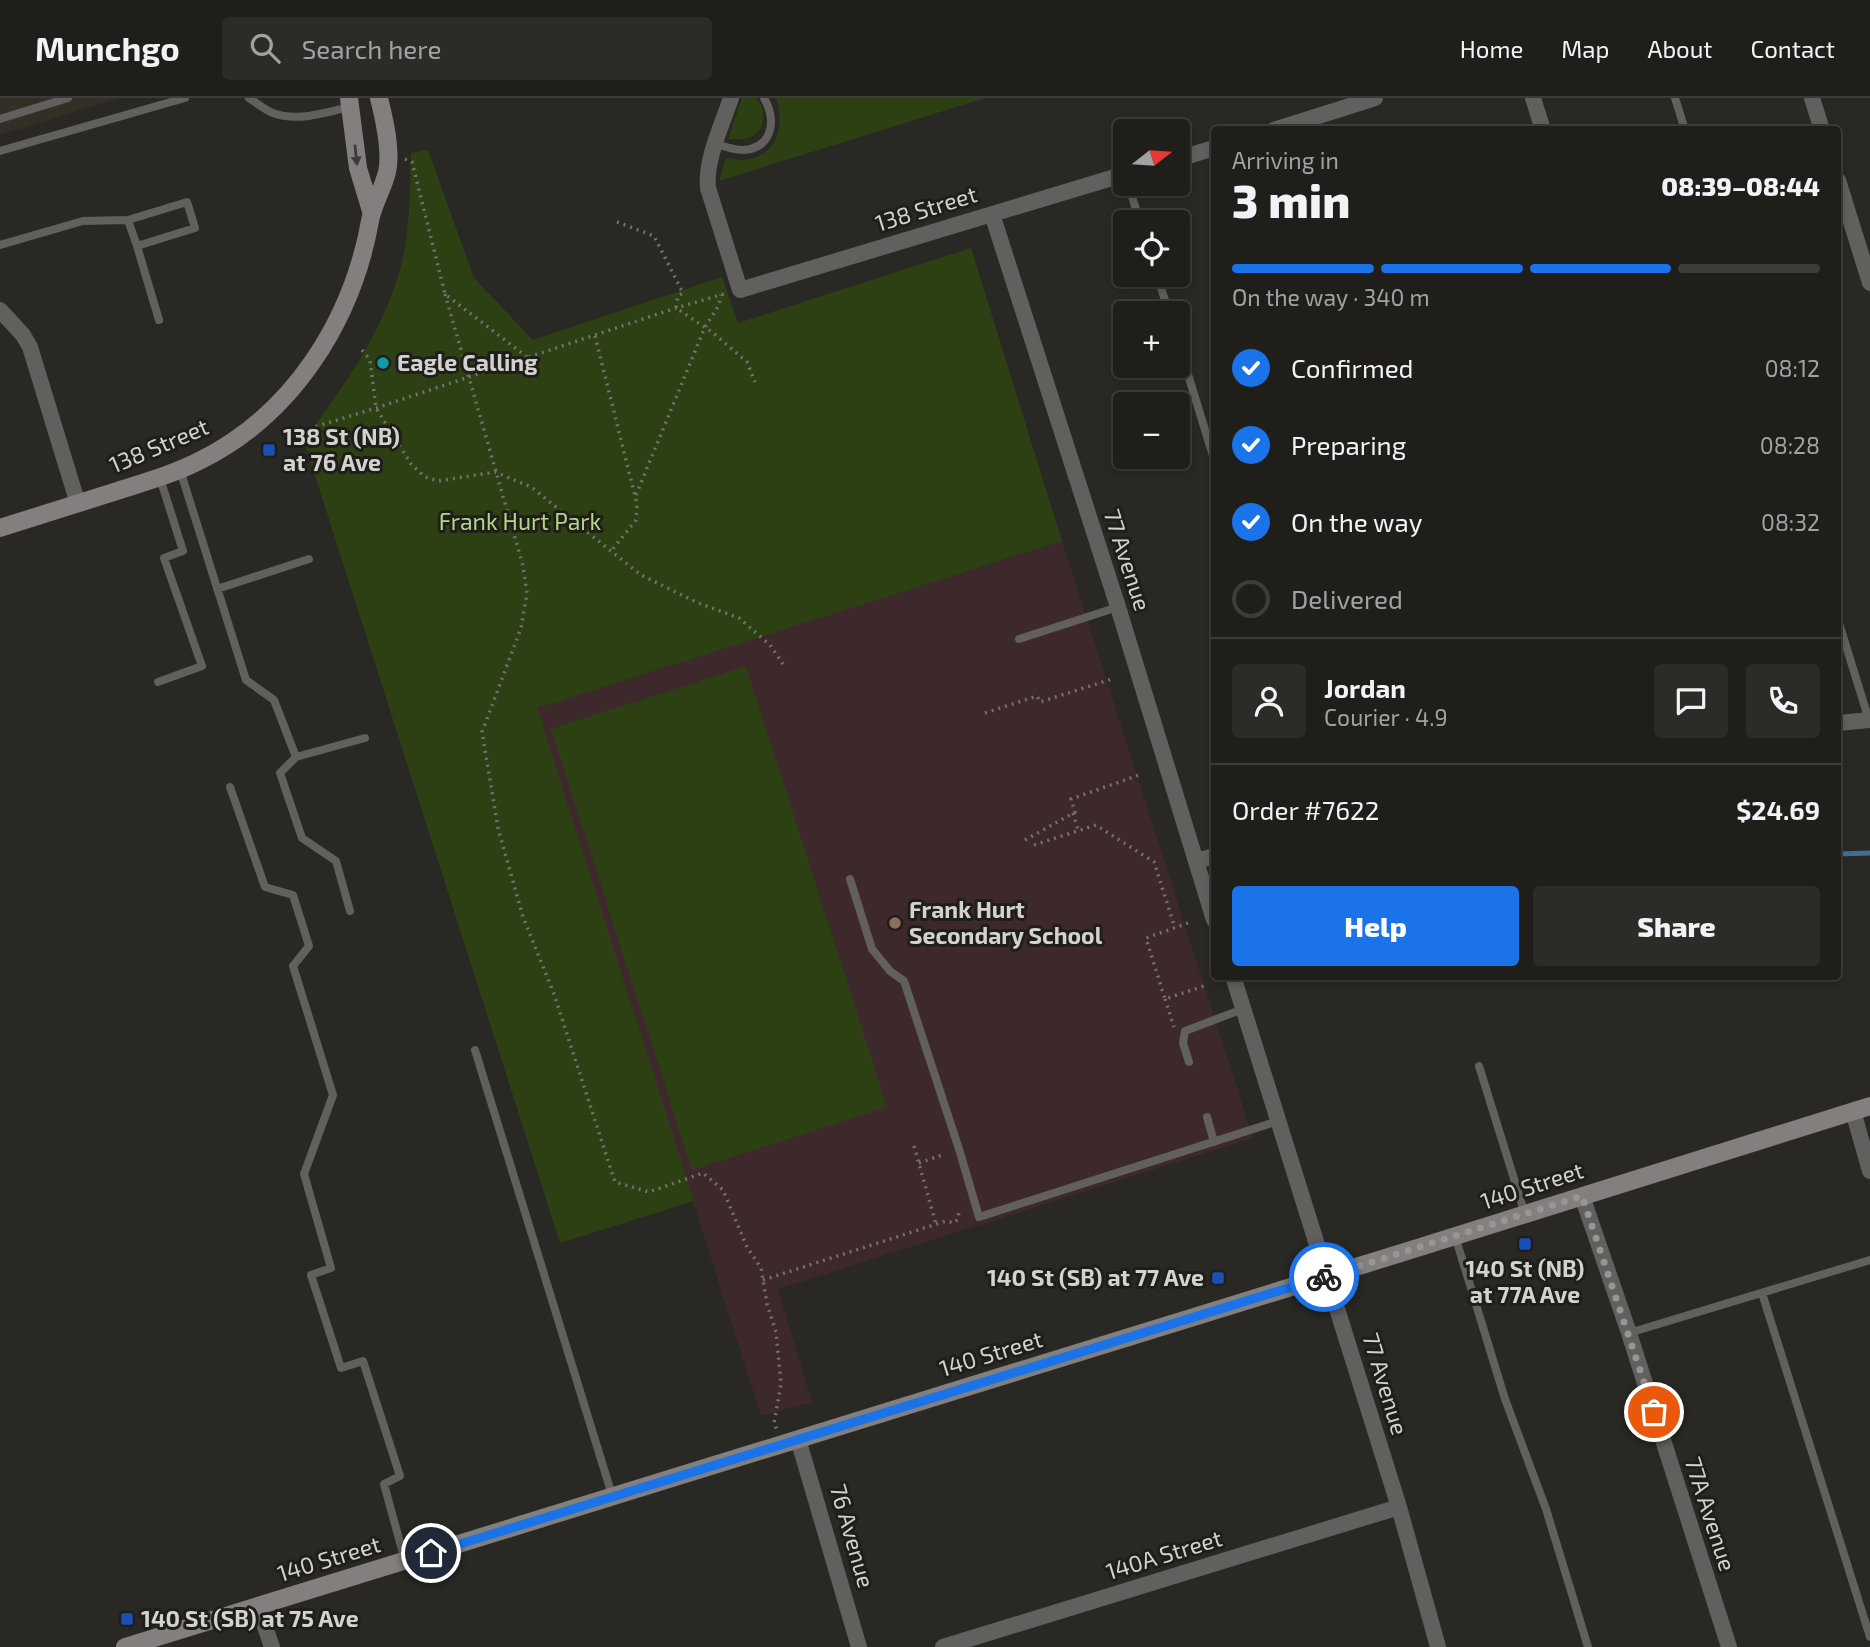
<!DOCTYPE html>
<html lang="en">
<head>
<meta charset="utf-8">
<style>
	body { margin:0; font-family:"Exo 2",sans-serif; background:#2c2b28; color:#f1f3f6; height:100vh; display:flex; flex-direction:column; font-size:26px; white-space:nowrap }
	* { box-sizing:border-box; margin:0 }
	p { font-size:23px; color:#a1a2a3 }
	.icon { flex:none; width:38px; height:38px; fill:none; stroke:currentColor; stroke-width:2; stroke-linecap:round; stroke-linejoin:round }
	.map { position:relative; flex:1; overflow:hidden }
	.panel { position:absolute; left:1211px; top:28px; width:630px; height:854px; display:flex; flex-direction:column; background:#1f1e1b; border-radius:7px; box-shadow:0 4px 10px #0003,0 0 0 2px #3c3c3a }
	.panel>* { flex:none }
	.needle { width:46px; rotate:73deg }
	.fabs { position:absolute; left:1113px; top:21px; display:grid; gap:14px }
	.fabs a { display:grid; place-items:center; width:77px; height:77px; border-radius:7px; background:#1f1e1b; box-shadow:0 4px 10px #0003,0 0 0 2px #3c3c3a; font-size:35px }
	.pin { position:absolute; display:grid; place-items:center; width:60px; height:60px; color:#fff; margin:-30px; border:4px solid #fff; border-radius:50%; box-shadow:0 2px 7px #0007 }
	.courier { position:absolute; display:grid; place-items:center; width:70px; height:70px; margin:-35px; border:5px solid #1a73e8; border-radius:50%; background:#fff; color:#222; box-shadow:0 2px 9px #0007 }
	.summary em { font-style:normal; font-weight:800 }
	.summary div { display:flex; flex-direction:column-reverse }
	.summary { display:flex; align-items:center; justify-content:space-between; height:119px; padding:0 21px }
	h1 { font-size:46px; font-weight:800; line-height:52px }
	.bar { display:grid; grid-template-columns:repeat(4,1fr); gap:10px 7px; align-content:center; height:84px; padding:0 21px }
	.bar i { height:9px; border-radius:5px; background:#3c3c3a }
	.bar .current { background:#1a73e8 }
	.bar p { grid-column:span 4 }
	.line { display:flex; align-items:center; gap:18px; padding:0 21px; border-top:2px solid #3c3c3a }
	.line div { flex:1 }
	.round { display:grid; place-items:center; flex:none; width:74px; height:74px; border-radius:7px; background:#2c2b28 }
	ol { padding:0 21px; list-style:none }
	li { display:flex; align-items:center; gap:21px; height:77px }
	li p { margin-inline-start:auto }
	li .icon { padding:7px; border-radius:50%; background:#1a73e8; color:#fff; stroke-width:4 }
	li:last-child { color:#a1a2a3 }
	li i { width:38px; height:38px; border:4px solid #3c3c3a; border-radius:50% }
	.button { display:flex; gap:14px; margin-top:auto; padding:14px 21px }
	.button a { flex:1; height:80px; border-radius:7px; background:#1a73e8; color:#fff; font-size:28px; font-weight:800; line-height:80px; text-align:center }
	.button a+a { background:#2c2b28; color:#f1f3f6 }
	header { display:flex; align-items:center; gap:42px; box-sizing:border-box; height:98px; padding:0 35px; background:#1f1e1b; border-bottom:2px solid #3c3c3a }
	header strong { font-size:33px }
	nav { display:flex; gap:38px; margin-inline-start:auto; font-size:24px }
	.search { width:490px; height:63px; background:#2c2b28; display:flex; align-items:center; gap:18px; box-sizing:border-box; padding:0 24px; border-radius:7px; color:#a1a2a3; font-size:26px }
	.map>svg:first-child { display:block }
	.built { fill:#332f26 }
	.education { fill:#3d292b }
	.green { fill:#2d4014 }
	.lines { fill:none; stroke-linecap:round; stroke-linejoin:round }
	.stream { stroke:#3d6f96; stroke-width:5 }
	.path { stroke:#72716e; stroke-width:3.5; stroke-dasharray:2 5; stroke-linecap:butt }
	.lane { stroke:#62605f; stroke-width:8 }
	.street { stroke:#62605f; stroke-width:16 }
	.secondary { stroke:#827f7e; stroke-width:18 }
	.oneway { fill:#3d3b39 }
	.done { stroke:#989694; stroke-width:7; stroke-dasharray:0 12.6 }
	.route { stroke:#1a73e8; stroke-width:9 }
	.culture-dot { fill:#0f9aa8; stroke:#201e1b; stroke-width:2.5 }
	.transit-dot { fill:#1a4fb4; stroke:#201e1b; stroke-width:2.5 }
	.education-dot { fill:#8d6e63; stroke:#201e1b; stroke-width:2.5 }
	.labels { text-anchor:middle; stroke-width:6; stroke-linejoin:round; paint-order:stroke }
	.street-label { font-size:23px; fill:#d3d2d0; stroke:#201e1b }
	.poi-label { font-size:23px; font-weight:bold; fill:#d3d2d0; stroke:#201e1b; text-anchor:start }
	.park-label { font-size:23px; fill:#b1d786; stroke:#201e1b }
</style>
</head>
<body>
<header>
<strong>Munchgo</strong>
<div class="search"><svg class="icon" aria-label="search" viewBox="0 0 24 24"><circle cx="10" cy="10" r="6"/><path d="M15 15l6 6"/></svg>Search here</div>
<nav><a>Home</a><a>Map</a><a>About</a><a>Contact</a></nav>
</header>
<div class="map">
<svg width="1870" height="1549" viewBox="0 0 1870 1549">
	<rect width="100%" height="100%" fill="#292824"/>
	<path class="built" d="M0 0H119L0 37Z"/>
	<path class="education" d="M1062 443 1253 1040 778 1191 812 1304 761 1318 536 609Z"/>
	<path class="green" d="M742 0H756C767 11 766 32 751 39 743 42 736 41 728 41Z
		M776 0H985L719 83 726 60C731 61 737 62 742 62 776 61 786 27 776 0Z
		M428 52 474 180 533 242 722 179 738 225 971 150 1062 443 537 610 694 1103 560 1145 304 343C343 288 381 238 400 172 410 134 410 94 411 55Z
		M746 568 887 1009 692 1072 551 631Z"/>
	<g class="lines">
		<path class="stream" d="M1838 756 1870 755"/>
		<path class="path" d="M405 61 412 64 445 196 527 259
			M617 124 654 138 683 195 678 198 676 210 712 234 747 264 755 284
			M445 196 523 468 527 495 521 530 482 634 498 730 523 819 554 896 615 1084 649 1094 703 1075 723 1092 747 1149 761 1170 767 1206 776 1234 781 1286 774 1325 777 1332
			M595 238 637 406 636 422 612 452
			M362 252 370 262 376 310 411 366 425 379 438 383 495 374 531 389 641 477 696 504 739 520 770 547 783 566
			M289 337 376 310 676 210 724 196
			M636 397 705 229 719 207 721 197
			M985 615 1037 598 1040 604 1112 581
			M1073 715 1078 732
			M1025 742 1075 714 1071 701 1142 676
			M1034 747 1096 727 1154 764 1175 830
			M1188 825 1146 840 1165 901 1207 887
			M1165 901 1174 929
			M914 1048 936 1126
			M919 1065 945 1056
			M763 1182 946 1123 954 1125 958 1121 959 1113"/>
		<path class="lane" d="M249 0C257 5 265 12 273 15 296 24 326 15 349 9
			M1675 0 1685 32
			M0 21 68 0
			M716 46C725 49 735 52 744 52 774 49 776 21 764 0
			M0 53 185 0
			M1128 86 1140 124
			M0 147 83 123 128 122 187 104 195 130 137 148 128 122
			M137 148 159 222
			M1157 177 1169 215
			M1178 244 1214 361
			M180 372 246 582 274 602 296 659 280 675 302 740 336 763 350 813
			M217 491 309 461
			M1838 522 1869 622
			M1019 541 1118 509
			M158 584 202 568 164 460 183 453 160 380
			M296 659 365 640
			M230 689 265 789 293 797 309 848 293 868 333 997 304 1076 331 1170 311 1177 341 1270 363 1263 400 1378 384 1386 405 1463
			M850 781 872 851 890 873 904 883 959 1051 979 1119 1278 1023
			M475 952 612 1397
			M1189 964 1183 945 1185 933 1243 911
			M1479 968 1525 1116
			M1207 1019 1214 1044
			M1455 1138 1505 1301 1546 1411 1588 1549
			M1762 1195 1870 1539
			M1629 1235 1870 1162"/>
		<path class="street" d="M731 0C722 27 705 62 708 90L740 192 1125 76
			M1533 0 1543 32
			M1812 0 1822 32
			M1274 32 1375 0
			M1178 61 1214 50
			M1838 82 1870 185
			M992 116 1118 509 1214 822
			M0 212 23 237 30 249 78 406
			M1838 625 1870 622
			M1197 763 1214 758
			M1233 878 1399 1409 1438 1549
			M1853 1013 1870 1073
			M1582 1098 1629 1235 1729 1549
			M798 1341 859 1549
			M258 1508 272 1549
			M943 1549 1399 1409"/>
		<path class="secondary" d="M349 0 358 70 371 113
			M0 430C39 418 78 405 117 393 145 384 174 376 201 362 293 316 352 223 370 123 373 106 383 91 387 74 392 53 384 20 379 0
			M125 1549 1414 1151 1870 1008"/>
	</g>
	<defs><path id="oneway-solid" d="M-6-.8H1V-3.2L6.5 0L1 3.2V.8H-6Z" transform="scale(1.75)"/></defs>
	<use class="oneway" href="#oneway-solid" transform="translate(356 57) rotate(84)"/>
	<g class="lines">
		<path class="done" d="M1324 1179 1582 1098 1654 1314"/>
		<path class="route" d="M431 1455 1324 1179"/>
	</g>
	<circle class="culture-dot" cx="383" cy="265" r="7"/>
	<g class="transit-dot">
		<rect x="262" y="345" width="14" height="14" rx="3.5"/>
		<rect x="1518" y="1139" width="14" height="14" rx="3.5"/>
		<rect x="1211" y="1173" width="14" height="14" rx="3.5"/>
		<rect x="120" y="1514" width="14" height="14" rx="3.5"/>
	</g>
	<circle class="education-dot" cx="895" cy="825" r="7"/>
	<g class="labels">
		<g class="street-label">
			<text transform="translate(926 111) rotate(-17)" y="8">138 Street</text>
			<text transform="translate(159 348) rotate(-23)" y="8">138 Street</text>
			<text transform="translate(1127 462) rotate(72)" y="8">77 Avenue</text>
			<text transform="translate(1532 1088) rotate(-18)" y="8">140 Street</text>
			<text transform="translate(991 1256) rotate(-17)" y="8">140 Street</text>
			<text transform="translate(1385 1286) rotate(73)" y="8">77 Avenue</text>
			<text transform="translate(1710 1416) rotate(72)" y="8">77A Avenue</text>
			<text transform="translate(852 1438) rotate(74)" y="8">76 Avenue</text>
			<text transform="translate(1164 1457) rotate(-17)" y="8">140A Street</text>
			<text transform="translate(329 1461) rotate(-17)" y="8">140 Street</text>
		</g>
		<g class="poi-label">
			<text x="397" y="273">Eagle Calling</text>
			<text x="283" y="347">138 St (NB)<tspan x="283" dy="26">at 76 Ave</tspan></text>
			<text x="909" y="820">Frank Hurt<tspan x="909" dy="26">Secondary School</tspan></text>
			<text x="1525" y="1179" text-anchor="middle">140 St (NB)<tspan x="1525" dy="26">at 77A Ave</tspan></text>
			<text x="1204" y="1188" text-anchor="end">140 St (SB) at 77 Ave</text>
			<text x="141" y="1529">140 St (SB) at 75 Ave</text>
		</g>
		<g class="park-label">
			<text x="520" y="432">Frank Hurt Park</text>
		</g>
	</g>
</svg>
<div class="fabs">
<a><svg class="needle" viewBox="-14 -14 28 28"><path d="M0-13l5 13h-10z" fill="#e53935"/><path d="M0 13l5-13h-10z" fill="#a1a2a3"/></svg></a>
<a><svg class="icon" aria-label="locate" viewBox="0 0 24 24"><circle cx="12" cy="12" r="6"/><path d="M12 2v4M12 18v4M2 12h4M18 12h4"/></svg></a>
<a>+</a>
<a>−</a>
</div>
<div class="pin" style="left:1654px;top:1314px;background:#ea580c"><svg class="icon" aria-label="bag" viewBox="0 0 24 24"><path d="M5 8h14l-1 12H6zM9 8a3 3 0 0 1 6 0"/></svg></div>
<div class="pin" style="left:431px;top:1455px;background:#1f2937"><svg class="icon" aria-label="home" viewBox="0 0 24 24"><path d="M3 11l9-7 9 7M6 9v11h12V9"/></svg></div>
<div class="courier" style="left:1324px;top:1179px"><svg class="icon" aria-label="bike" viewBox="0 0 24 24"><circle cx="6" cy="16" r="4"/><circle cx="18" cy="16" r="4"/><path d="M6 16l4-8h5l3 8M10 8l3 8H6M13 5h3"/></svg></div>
<section class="panel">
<div class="summary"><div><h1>3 min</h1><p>Arriving in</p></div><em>08:39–08:44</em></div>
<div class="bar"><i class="current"></i><i class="current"></i><i class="current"></i><i></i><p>On the way · 340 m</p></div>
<ol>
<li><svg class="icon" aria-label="check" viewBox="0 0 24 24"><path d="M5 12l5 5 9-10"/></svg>Confirmed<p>08:12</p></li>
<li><svg class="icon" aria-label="check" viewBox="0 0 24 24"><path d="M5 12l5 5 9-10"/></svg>Preparing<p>08:28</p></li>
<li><svg class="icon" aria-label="check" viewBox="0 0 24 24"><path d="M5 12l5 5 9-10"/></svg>On the way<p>08:32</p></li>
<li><i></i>Delivered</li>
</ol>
<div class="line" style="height:126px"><a class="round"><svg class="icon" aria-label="person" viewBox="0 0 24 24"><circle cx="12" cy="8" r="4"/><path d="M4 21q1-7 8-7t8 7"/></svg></a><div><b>Jordan</b><p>Courier · 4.9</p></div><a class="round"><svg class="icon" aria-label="chat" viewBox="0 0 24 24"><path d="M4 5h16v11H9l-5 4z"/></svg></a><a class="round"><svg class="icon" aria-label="phone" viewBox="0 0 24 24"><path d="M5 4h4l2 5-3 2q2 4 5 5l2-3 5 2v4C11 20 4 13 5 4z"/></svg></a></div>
<div class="line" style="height:91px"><div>Order #7622</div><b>$24.69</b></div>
<div class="button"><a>Help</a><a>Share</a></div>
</section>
</div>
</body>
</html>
